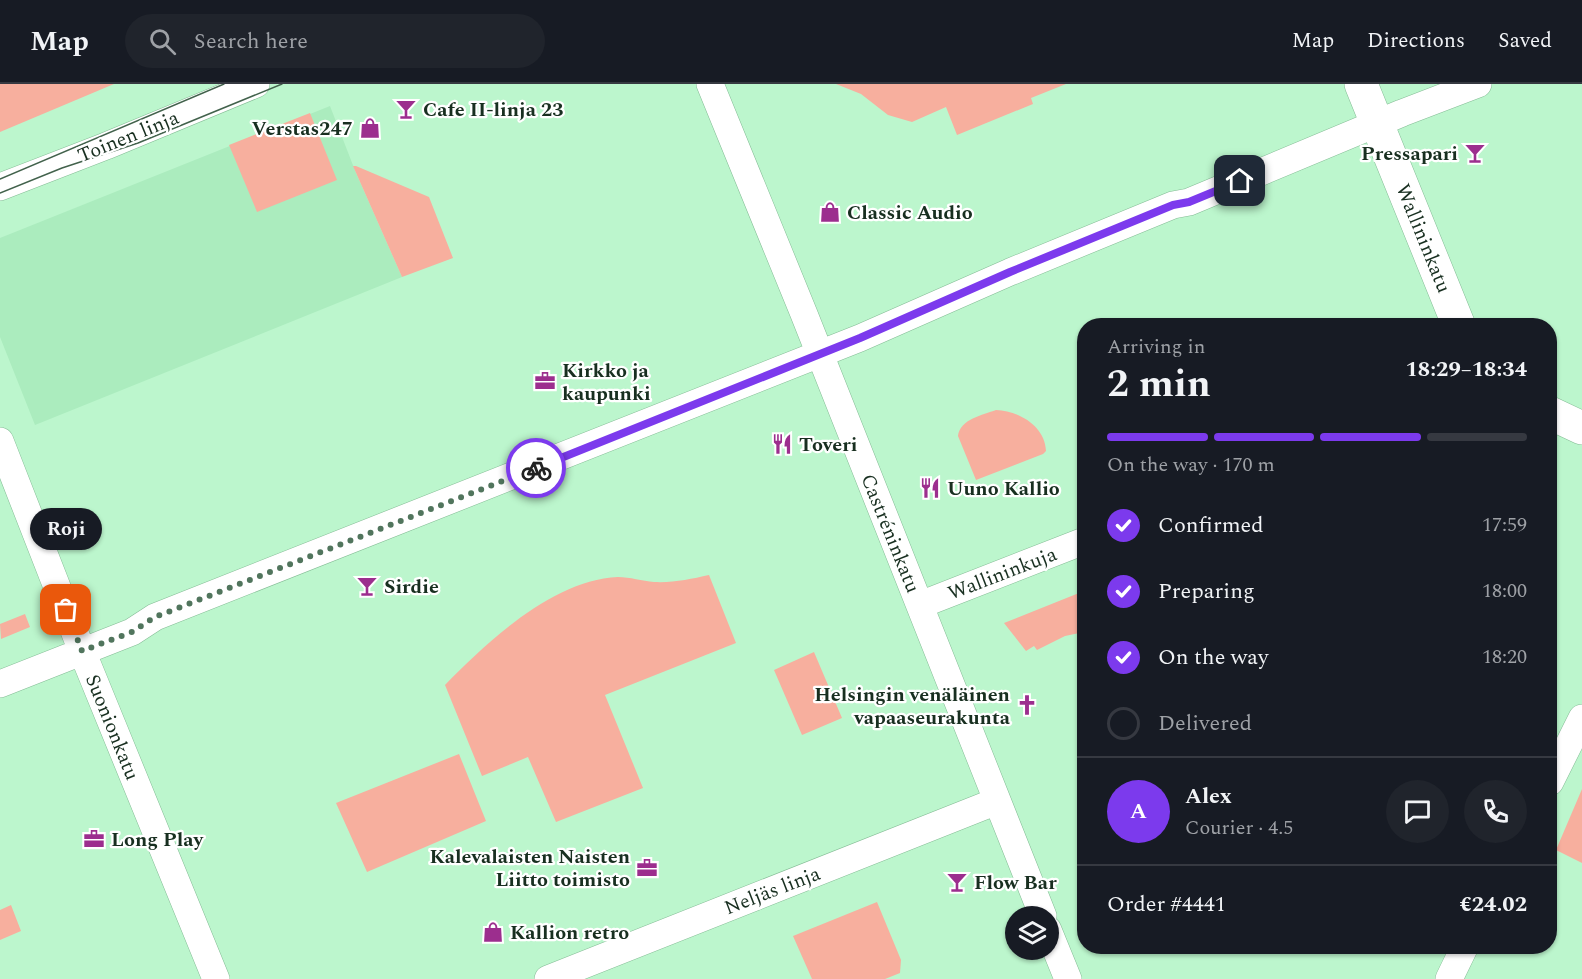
<!DOCTYPE html>
<html lang="en">
<head>
<meta charset="utf-8">
<style>
	body { margin:0; font-family:Spectral,serif; background:#20242c; color:#f1f3f6; height:100vh; display:flex; flex-direction:column; font-size:22px; white-space:nowrap }
	* { box-sizing:border-box; margin:0 }
	p { font-size:20px; color:#9ea1a6 }
	.icon { flex:none; width:33px; height:33px; fill:none; stroke:currentColor; stroke-width:2; stroke-linecap:round; stroke-linejoin:round }
	.map { position:relative; flex:1; overflow:hidden }
	.drawer { position:absolute; left:1077px; top:234px; width:480px; height:636px; display:flex; flex-direction:column; background:#171b24; border-radius:24px; box-shadow:0 2px 4px #0004 }
	.drawer>* { flex:none }
	.buttons { position:absolute; left:1005px; top:822px; display:grid; gap:12px }
	.buttons a { display:grid; place-items:center; width:54px; height:54px; border-radius:50%; background:#171b24; box-shadow:0 2px 4px #0004; font-size:30px }
	.pin { position:absolute; display:grid; place-items:center; width:51px; height:51px; color:#fff; margin:-26px; border-radius:12px; box-shadow:0 3px 9px #0006 }
	.courier { position:absolute; display:grid; place-items:center; width:60px; height:60px; margin:-30px; border:4px solid #7c3aed; border-radius:50%; background:#fff; color:#222; box-shadow:0 2px 8px #0007 }
	.bubble { position:absolute; height:42px; border-radius:21px; background:#171b24; box-shadow:0 2px 4px #0004; font-size:20px; font-weight:700; line-height:42px; text-align:center }
	.headline em { font-style:normal; font-weight:700 }
	.headline div { display:flex; flex-direction:column-reverse }
	.headline { display:flex; align-items:center; justify-content:space-between; height:102px; padding:0 30px }
	h1 { font-size:39px; font-weight:700; line-height:45px }
	.bar { display:grid; grid-template-columns:repeat(4,1fr); gap:9px 6px; align-content:center; height:72px; padding:0 30px }
	.bar i { height:8px; border-radius:4px; background:#363941 }
	.bar .selected { background:#7c3aed }
	.bar p { grid-column:span 4 }
	.line { display:flex; align-items:center; gap:15px; padding:0 30px; border-top:2px solid #363941 }
	.line div { flex:1 }
	.round { display:grid; place-items:center; flex:none; width:63px; height:63px; border-radius:32px; background:#20242c }
	ol { padding:0 30px; list-style:none }
	li { display:flex; align-items:center; gap:18px; height:66px }
	li p { margin-inline-start:auto }
	li .icon { padding:6px; border-radius:50%; background:#7c3aed; color:#fff; stroke-width:4 }
	li:last-child { color:#9ea1a6 }
	li i { width:33px; height:33px; border:3px solid #363941; border-radius:50% }
	header { display:flex; align-items:center; gap:36px; box-sizing:border-box; height:84px; padding:0 30px; background:#171b24; border-bottom:2px solid #363941 }
	header strong { font-size:28px }
	nav { display:flex; gap:33px; margin-inline-start:auto; font-size:21px }
	.search { width:420px; height:54px; background:#20242c; display:flex; align-items:center; gap:15px; box-sizing:border-box; padding:0 21px; border-radius:33px; color:#9ea1a6; font-size:22px }
	.map>svg:first-child { display:block }
	.built { fill:#abecbe }
	.green { fill:#f7af9e }
	.lines { fill:none; stroke-linecap:round; stroke-linejoin:round }
	.minor-casing { stroke:#84bc95; stroke-width:28 }
	.secondary-casing { stroke:#84bc95; stroke-width:34 }
	.minor { stroke:#fff; stroke-width:27 }
	.secondary { stroke:#fff; stroke-width:33 }
	.tram { stroke:#42624c; stroke-width:1.5 }
	.done { stroke:#51755d; stroke-width:6; stroke-dasharray:0 10.8 }
	.route { stroke:#7c3aed; stroke-width:8 }
	.labels { text-anchor:middle; stroke-width:4.5; stroke-linejoin:round; paint-order:stroke }
	.poi-label { font-size:20px; font-weight:bold; fill:#182f20; stroke:#fff; text-anchor:start }
	.street-label { font-size:20px; fill:#182f20; stroke:#fff }
</style>
</head>
<body>
<header>
<strong>Map</strong>
<div class="search"><svg class="icon" aria-label="search" viewBox="0 0 24 24"><circle cx="10" cy="10" r="6"/><path d="M15 15l6 6"/></svg>Search here</div>
<nav><a>Map</a><a>Directions</a><a>Saved</a></nav>
</header>
<div class="map">
<svg width="1582" height="895" viewBox="0 0 1582 895">
	<rect width="100%" height="100%" fill="#bcf6cd"/>
	<path class="built" d="M330 22 356 89 402 193 35 341 0 253V154Z"/>
	<path class="green" d="M0 0H114L0 48Z
		M836 0H1066L1031 14 1033 20 957 51 946 23 912 38 888 31 861 10Z
		M310 29 337 96 257 128 229 61Z
		M353 82H356L429 113 453 174 402 193Z
		M996 326C1019 327 1045 342 1046 367L1043 370 976 396 958 352C960 335 983 331 996 326Z
		M709 491 736 559 605 611 643 704 556 738 528 673 482 692 445 601C488 557 553 496 618 493 630 493 642 497 654 498 673 499 691 495 709 491Z
		M1084 507V548L1065 552 1037 566 1034 562 1026 567 1004 539Z
		M25 530 30 543 1 555 0 540Z
		M814 568 842 634 802 651 774 586Z
		M459 670 486 737 367 788 336 719Z
		M1582 705V779L1556 766Z
		M877 818 901 876 900 889 885 895H812L793 852Z
		M11 821 21 847 0 856V826Z"/>
	<g class="lines">
		<g class="minor-casing">
			<path id="minor" d="M710 0 804 230 1043 832
				M0 103 106 62 256 0
				M0 357 82 567 216 895
				M920 521 1084 457
				M0 600 132 548 155 533 860 254 1010 188 1173 121 1189 118 1402 29 1478 0
				M1550 698 1582 634
				M1048 846 1068 895
				M548 895 997 717
				M1449 895 1465 862"/>
		</g>
		<g class="secondary-casing">
			<path id="secondary" d="M1361 0 1459 242
				M1550 329 1582 344"/>
		</g>
		<use href="#minor" class="minor"/>
		<use href="#secondary" class="secondary"/>
		<path class="tram" d="M0 95 224 0
			M0 109 62 84 138 59 282 0"/>
	</g>
	<g class="lines">
		<path class="done" d="M66 526 82 567 132 548 155 533 536 384"/>
		<path class="route" d="M536 384 860 254 1010 188 1173 121 1189 118 1240 97"/>
	</g>
	<defs>
		<g id="bar-bare" transform="scale(1.62)"><path d="M-6-5H6L.8 .8V4.5H3.5V6h-7V4.5H-.8V.8Z" fill="#9c2e8e" stroke="#fff" stroke-width="2.5" paint-order="stroke"/></g>
		<g id="shop-bare" transform="scale(1.62)"><path d="M-5-2.5h2.3a2.7 3.5 0 0 1 5.4 0H5L5.5 6h-11ZM-1.5-2.5h3a1.5 2.3 0 0 0-3 0Z" fill="#9c2e8e" stroke="#fff" stroke-width="2.5" paint-order="stroke"/></g>
		<g id="office-bare" transform="scale(1.62)"><path d="M-6-3h4V-5.5h4V-3h4V5H-6ZM-1-4.5V-3h2v-1.5ZM-6 0V1H6V0Z" fill="#9c2e8e" stroke="#fff" stroke-width="2.5" paint-order="stroke"/></g>
		<g id="restaurant-bare" transform="scale(1.62)"><path d="M-5-6h1v4h1v-4h1v4h1v-4h1v5L-1.5 .5V6h-2V.5L-5-1ZM5-6V6H3V1.5H1.5Q1.5-4 5-6Z" fill="#9c2e8e" stroke="#fff" stroke-width="2.5" paint-order="stroke"/></g>
		<g id="church-bare" transform="scale(1.62)"><path d="M-1.2-6h2.4v3.5h3.3v2.4h-3.3V6h-2.4V-.1h-3.3v-2.4h3.3Z" fill="#9c2e8e" stroke="#fff" stroke-width="2.5" paint-order="stroke"/></g>
	</defs>
	<g fill-rule="evenodd">
		<use href="#bar-bare" x="406" y="25"/>
		<use href="#shop-bare" x="370" y="44"/>
		<use href="#bar-bare" x="1475" y="69"/>
		<use href="#shop-bare" x="830" y="128"/>
		<use href="#office-bare" x="545" y="297"/>
		<use href="#restaurant-bare" x="782" y="360"/>
		<use href="#restaurant-bare" x="930" y="404"/>
		<use href="#bar-bare" x="367" y="502"/>
		<use href="#church-bare" x="1027" y="621"/>
		<use href="#office-bare" x="94" y="755"/>
		<use href="#office-bare" x="647" y="784"/>
		<use href="#bar-bare" x="957" y="798"/>
		<use href="#shop-bare" x="493" y="848"/>
	</g>
	<g class="labels">
		<g class="poi-label">
			<text x="423" y="32">Cafe II-linja 23</text>
			<text x="353" y="51" text-anchor="end">Verstas247</text>
			<text x="1458" y="76" text-anchor="end">Pressapari</text>
			<text x="847" y="135">Classic Audio</text>
			<text x="562" y="293">Kirkko ja<tspan x="562" dy="23">kaupunki</tspan></text>
			<text x="799" y="367">Toveri</text>
			<text x="947" y="411">Uuno Kallio</text>
			<text x="384" y="509">Sirdie</text>
			<text x="1010" y="617" text-anchor="end">Helsingin venäläinen<tspan x="1010" dy="23">vapaaseurakunta</tspan></text>
			<text x="111" y="762">Long Play</text>
			<text x="630" y="779" text-anchor="end">Kalevalaisten Naisten<tspan x="630" dy="23">Liitto toimisto</tspan></text>
			<text x="974" y="805">Flow Bar</text>
			<text x="510" y="855">Kallion retro</text>
		</g>
		<g class="street-label">
			<text transform="translate(128 52) rotate(-22)" y="7">Toinen linja</text>
			<text transform="translate(1424 154) rotate(68)" y="7">Wallininkatu</text>
			<text transform="translate(891 449) rotate(68)" y="7">Castréninkatu</text>
			<text transform="translate(1002 489) rotate(-21)" y="7">Wallininkuja</text>
			<text transform="translate(113 643) rotate(68)" y="7">Suonionkatu</text>
			<text transform="translate(772 806) rotate(-21)" y="7">Neljäs linja</text>
		</g>
	</g>
</svg>
<div class="buttons">
<a><svg class="icon" aria-label="layers" viewBox="0 0 24 24"><path d="M12 4l9 5-9 5-9-5zM3 14l9 5 9-5"/></svg></a>
</div>
<div class="pin" style="left:66px;top:526px;background:#ea580c"><svg class="icon" aria-label="bag" viewBox="0 0 24 24"><path d="M5 8h14l-1 12H6zM9 8a3 3 0 0 1 6 0"/></svg></div>
<div class="pin" style="left:1240px;top:97px;background:#1f2937"><svg class="icon" aria-label="home" viewBox="0 0 24 24"><path d="M3 11l9-7 9 7M6 9v11h12V9"/></svg></div>
<div class="courier" style="left:536px;top:384px"><svg class="icon" aria-label="bike" viewBox="0 0 24 24"><circle cx="6" cy="16" r="4"/><circle cx="18" cy="16" r="4"/><path d="M6 16l4-8h5l3 8M10 8l3 8H6M13 5h3"/></svg></div>
<div class="bubble" style="left:30px;top:424px;width:72px">Roji</div>
<section class="drawer">
<div class="headline"><div><h1>2 min</h1><p>Arriving in</p></div><em>18:29–18:34</em></div>
<div class="bar"><i class="selected"></i><i class="selected"></i><i class="selected"></i><i></i><p>On the way · 170 m</p></div>
<ol>
<li><svg class="icon" aria-label="check" viewBox="0 0 24 24"><path d="M5 12l5 5 9-10"/></svg>Confirmed<p>17:59</p></li>
<li><svg class="icon" aria-label="check" viewBox="0 0 24 24"><path d="M5 12l5 5 9-10"/></svg>Preparing<p>18:00</p></li>
<li><svg class="icon" aria-label="check" viewBox="0 0 24 24"><path d="M5 12l5 5 9-10"/></svg>On the way<p>18:20</p></li>
<li><i></i>Delivered</li>
</ol>
<div class="line" style="height:108px"><b class="round" style="background:#7c3aed;color:#fff">A</b><div><b>Alex</b><p>Courier · 4.5</p></div><a class="round"><svg class="icon" aria-label="chat" viewBox="0 0 24 24"><path d="M4 5h16v11H9l-5 4z"/></svg></a><a class="round"><svg class="icon" aria-label="phone" viewBox="0 0 24 24"><path d="M5 4h4l2 5-3 2q2 4 5 5l2-3 5 2v4C11 20 4 13 5 4z"/></svg></a></div>
<div class="line" style="height:78px"><div>Order #4441</div><b>€24.02</b></div>
</section>
</div>
</body>
</html>
